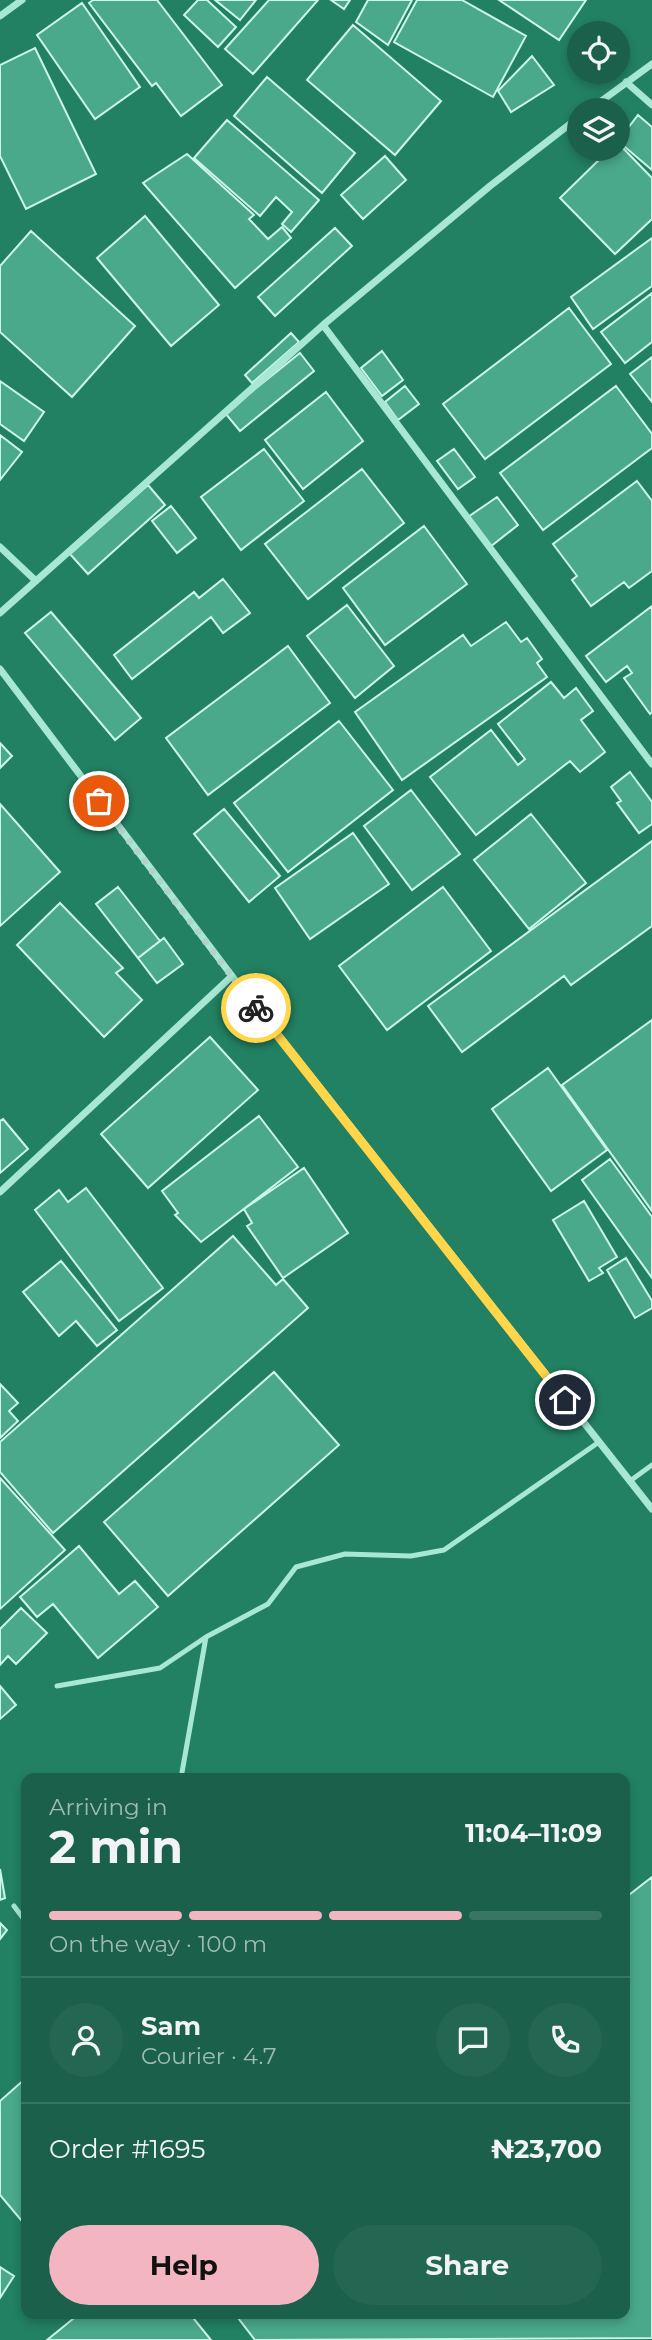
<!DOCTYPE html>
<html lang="en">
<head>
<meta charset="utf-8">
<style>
	body { margin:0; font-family:Montserrat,sans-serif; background:#236651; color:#f1f3f6; height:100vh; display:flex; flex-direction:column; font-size:26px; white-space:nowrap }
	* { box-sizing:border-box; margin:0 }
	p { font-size:23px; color:#9fbbb5 }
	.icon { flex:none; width:38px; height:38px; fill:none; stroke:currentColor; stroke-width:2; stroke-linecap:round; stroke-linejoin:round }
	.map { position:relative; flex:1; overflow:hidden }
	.sheet { position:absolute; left:21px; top:1773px; width:609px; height:546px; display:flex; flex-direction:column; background:#1a604a; border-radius:14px; box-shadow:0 4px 10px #0003 }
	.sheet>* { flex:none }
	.buttons { position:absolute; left:567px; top:21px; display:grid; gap:14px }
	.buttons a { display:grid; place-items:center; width:63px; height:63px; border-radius:50%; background:#1a604a; box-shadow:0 4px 10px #0003; font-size:35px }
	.pin { position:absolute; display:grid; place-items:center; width:60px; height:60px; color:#fff; margin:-30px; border:4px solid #fff; border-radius:50%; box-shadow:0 2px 7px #0007 }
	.courier { position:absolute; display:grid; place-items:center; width:70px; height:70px; margin:-35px; border:5px solid #ffd54a; border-radius:50%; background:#fff; color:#222; box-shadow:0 2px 9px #0007 }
	.headline em { font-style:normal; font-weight:700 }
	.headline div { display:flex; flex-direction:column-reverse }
	.headline { display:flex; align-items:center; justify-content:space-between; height:119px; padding:0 28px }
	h1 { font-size:46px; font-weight:700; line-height:52px }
	.bar { display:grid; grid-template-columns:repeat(4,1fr); gap:10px 7px; align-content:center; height:84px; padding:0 28px }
	.bar i { height:9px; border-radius:5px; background:#387562 }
	.bar .active { background:#f2b5c1 }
	.bar p { grid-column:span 4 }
	.line { display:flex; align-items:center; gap:18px; padding:0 28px; border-top:2px solid #387562 }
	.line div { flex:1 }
	.round { display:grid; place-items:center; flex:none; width:74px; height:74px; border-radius:37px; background:#236651 }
	.primary-button { display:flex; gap:14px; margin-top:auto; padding:14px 28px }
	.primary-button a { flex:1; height:80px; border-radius:42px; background:#f2b5c1; color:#111; font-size:28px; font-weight:700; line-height:80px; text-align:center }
	.primary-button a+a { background:#236651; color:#f1f3f6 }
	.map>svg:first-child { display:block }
	.building { fill:#4aa98b; stroke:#cbf6e8; stroke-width:2 }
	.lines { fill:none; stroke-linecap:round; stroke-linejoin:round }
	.service { stroke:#a7e7d3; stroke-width:5 }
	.minor { stroke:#a7e7d3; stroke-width:7 }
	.done { stroke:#b2d3c8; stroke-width:7; stroke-dasharray:0 12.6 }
	.route { stroke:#ffd54a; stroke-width:9 }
</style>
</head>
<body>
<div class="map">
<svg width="652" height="2340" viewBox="0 0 652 2340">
	<rect width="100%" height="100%" fill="#228063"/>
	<path class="building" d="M93 0H157L222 85 181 116 156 83 152 86 89 3Z
		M198 0H207L236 27 218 47 184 15Z
		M215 0H256L240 20Z
		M269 0H318L253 74 225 49Z
		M331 0H350L344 9Z
		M368 0H412L388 45 356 22Z
		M417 0H462L526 36 493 97 394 42Z
		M499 0H586L559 40Z
		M82 3 140 87 95 119 37 35Z
		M353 25 441 101 395 155 307 80Z
		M35 48 96 174 26 209 0 156V65Z
		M532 56 554 85 511 112 498 91Z
		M267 77 355 153 322 193 234 116Z
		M638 115 652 127V170L618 141Z
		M227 120 319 200 291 232 282 224 292 212 276 197 260 216 194 158Z
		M618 143 652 178V219L615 254 560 198 610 149H618Z
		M187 154 254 215 249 219 268 239 282 227 291 238 235 288 143 183Z
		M385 156 406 180 363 219 341 195Z
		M145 216 219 305 171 346 97 258Z
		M335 228 352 246 275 316 258 297Z
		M31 231 135 326 72 397 0 332V266Z
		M652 238V286L593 329 571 297Z
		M652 293V342L625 363 601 332Z
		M569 308 611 364 485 459 443 404Z
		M291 333 299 342 252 383 245 375Z
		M382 351 403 380 382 396 361 368Z
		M300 353 314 371 240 431 225 413Z
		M652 357V402L630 374Z
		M0 381 44 412 24 441 0 424Z
		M405 386 419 404 398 420 385 402Z
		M616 386 652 434V448L543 530 500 473Z
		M326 392 363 441 303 489 265 440Z
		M0 435 22 452 0 480Z
		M264 449 304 501 241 550 201 497Z
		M454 449 475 477 458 489 437 461Z
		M362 469 404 523 308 599 265 544Z
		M637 481 652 501V571L629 588 624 582 591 606 572 580 577 576 553 544Z
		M148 485 165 505 88 574 70 554Z
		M497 497 518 525 490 547 468 517Z
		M171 506 196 538 177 553 152 521Z
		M424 526 467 584 385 645 343 588Z
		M223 579 250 613 223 633 211 617 132 679 114 655 194 592 199 598Z
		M347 605 394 666 355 698 307 636Z
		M652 606V712L650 714 624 678 632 673 627 666 606 682 586 656Z
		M51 612 141 718 115 740 25 633Z
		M506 622 521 642 527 638 542 659 537 663 547 677 402 780 355 712 463 635 471 646Z
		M288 646 330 703 208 795 166 738Z
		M551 682 564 698 576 688 593 711 581 720 605 752 580 772 570 761 476 835 430 777 491 730 518 765 525 759 498 724Z
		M339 721 393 790 288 872 234 803Z
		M0 743 12 756 0 768Z
		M630 772 652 802V824L639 833 617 803 621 801 611 787Z
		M411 790 460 854 412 890 364 826Z
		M0 804 60 872 0 926Z
		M224 809 280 876 249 902 194 834Z
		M531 814 586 883 529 929 474 860Z
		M353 833 389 884 310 939 275 888Z
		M652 841V926L571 985 564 976 462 1052 428 1006Z
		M118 887 160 941 138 958 96 904Z
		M443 887 491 951 387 1030 339 966Z
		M60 903 123 968 116 973 142 1000 104 1037 17 945Z
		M164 938 183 964 157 983 138 958Z
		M652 1020V1211L562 1085Z
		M210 1037 258 1090 148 1188 101 1134Z
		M548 1068 607 1150 551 1191 492 1109Z
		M259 1116 298 1167 201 1242 175 1215 178 1213 162 1191Z
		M3 1119 28 1149 0 1173V1121Z
		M610 1159 652 1217V1278L582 1180Z
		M304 1168 348 1233 283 1278 247 1226 252 1223 244 1209Z
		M86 1188 163 1288 119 1321 35 1210 59 1190 68 1202Z
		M584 1201 617 1257 599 1268 603 1273 589 1281 553 1220Z
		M233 1236 276 1285 283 1279 308 1308 53 1533 0 1472V1442Z
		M626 1258 652 1301V1308L635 1318 607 1270Z
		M61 1261 117 1330 97 1346 76 1321 59 1336 23 1292Z
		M274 1372 339 1445 168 1596 104 1522Z
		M0 1384 18 1403 9 1411 18 1421 0 1438Z
		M0 1478 65 1550 0 1609Z
		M79 1546 119 1594 135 1581 158 1607 98 1658 53 1604 37 1617 20 1597Z
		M21 1608 47 1633 16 1664 8 1656 0 1665V1629Z
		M0 1686 16 1705 0 1719Z
		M0 1869 5 1898 0 1900Z
		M652 1877V2338L255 2340 235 2314H625V1898Z
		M0 1923 7 1930 0 1939Z
		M26 2078V2226L0 2195V2101Z
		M0 2267 14 2276 0 2298Z
		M79 2314H190L211 2340H47Z"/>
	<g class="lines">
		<path class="service" d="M630 1481 652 1465
			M57 1686 160 1668 206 1637 268 1604 296 1567 345 1554 411 1556 444 1550 599 1442
			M181 1778 206 1637
			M14 1906 26 1922"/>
		<path class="minor" d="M0 16 22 0
			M626 82 652 105
			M589 110 652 64
			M323 325 652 764
			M0 547 36 581
			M0 613 323 325 490 186 579 117
			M0 669 232 976 652 1509
			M0 1192 232 976"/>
	</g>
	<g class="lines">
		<path class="done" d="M99 801 256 1008"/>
		<path class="route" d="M256 1008 565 1400"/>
	</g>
</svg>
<div class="buttons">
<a><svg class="icon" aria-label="locate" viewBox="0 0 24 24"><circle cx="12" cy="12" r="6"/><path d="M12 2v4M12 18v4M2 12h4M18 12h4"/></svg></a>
<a><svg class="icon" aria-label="layers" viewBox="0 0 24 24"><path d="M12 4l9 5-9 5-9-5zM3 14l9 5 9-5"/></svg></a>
</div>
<div class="pin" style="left:99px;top:801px;background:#ea580c"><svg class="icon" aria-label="bag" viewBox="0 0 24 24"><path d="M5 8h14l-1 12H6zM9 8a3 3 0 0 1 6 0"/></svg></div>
<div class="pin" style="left:565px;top:1400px;background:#1f2937"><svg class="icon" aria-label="home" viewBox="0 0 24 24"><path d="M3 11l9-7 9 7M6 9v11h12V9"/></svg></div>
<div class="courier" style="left:256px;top:1008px"><svg class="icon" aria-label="bike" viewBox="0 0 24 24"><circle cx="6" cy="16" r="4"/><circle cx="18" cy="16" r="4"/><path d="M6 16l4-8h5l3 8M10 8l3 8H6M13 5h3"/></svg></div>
<section class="sheet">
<div class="headline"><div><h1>2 min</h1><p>Arriving in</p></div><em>11:04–11:09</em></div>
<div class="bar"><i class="active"></i><i class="active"></i><i class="active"></i><i></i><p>On the way · 100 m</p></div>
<div class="line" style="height:126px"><a class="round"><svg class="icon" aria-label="person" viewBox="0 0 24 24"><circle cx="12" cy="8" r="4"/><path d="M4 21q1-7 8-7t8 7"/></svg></a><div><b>Sam</b><p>Courier · 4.7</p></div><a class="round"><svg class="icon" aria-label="chat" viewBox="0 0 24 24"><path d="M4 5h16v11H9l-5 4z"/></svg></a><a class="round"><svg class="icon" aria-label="phone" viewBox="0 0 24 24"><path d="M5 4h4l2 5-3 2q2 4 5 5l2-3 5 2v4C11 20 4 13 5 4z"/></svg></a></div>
<div class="line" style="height:91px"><div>Order #1695</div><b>₦23,700</b></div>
<div class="primary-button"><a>Help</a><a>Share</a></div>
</section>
</div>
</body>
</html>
